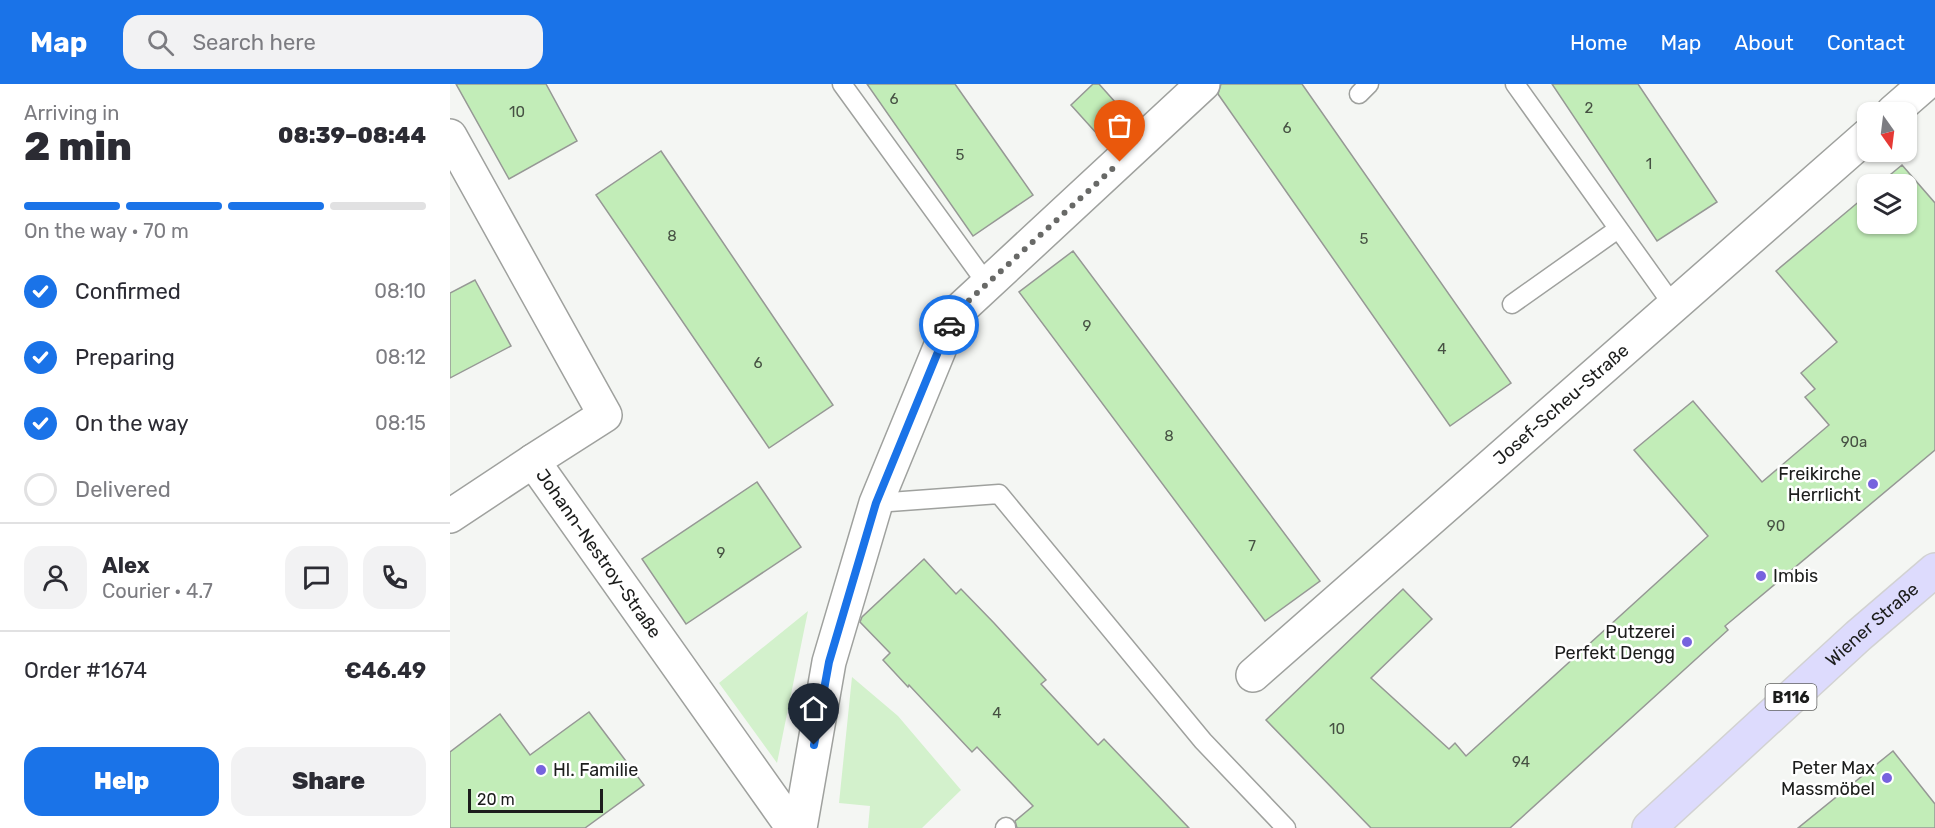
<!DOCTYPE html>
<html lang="en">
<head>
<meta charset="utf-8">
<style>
	body { margin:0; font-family:Rubik,sans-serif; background:#f2f2f3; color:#2b2b33; height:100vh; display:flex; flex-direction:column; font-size:22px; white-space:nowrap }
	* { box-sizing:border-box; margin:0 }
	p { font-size:20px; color:#7c7c81 }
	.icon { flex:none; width:33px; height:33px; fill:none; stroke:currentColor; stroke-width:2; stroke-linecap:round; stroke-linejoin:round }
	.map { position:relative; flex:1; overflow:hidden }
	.sheet { display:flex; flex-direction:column; background:#fff; width:450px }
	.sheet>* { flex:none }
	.needle { width:39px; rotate:166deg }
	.tools { position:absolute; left:1407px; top:18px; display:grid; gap:12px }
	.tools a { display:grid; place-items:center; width:60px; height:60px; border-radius:12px; background:#fff; box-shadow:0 2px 4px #0004; font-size:30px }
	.scale { position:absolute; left:18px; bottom:15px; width:135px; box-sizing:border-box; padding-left:6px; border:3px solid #1c1d1c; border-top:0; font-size:16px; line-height:21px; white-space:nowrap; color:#1c1d1c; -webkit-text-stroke:4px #fff; paint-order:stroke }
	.pin { position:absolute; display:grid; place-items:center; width:51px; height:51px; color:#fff; margin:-62px -26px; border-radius:50% 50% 50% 0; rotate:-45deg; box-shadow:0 0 6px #0007 }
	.pin .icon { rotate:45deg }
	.courier { position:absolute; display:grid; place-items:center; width:60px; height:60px; margin:-30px; border:4px solid #1a73e8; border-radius:50%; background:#fff; color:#222; box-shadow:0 2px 8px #0007 }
	.summary em { font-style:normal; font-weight:800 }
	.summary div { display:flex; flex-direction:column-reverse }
	.summary { display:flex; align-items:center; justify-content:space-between; height:102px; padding:0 24px }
	h1 { font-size:39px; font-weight:800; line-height:45px }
	.bar { display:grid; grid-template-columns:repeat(4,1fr); gap:9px 6px; align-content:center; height:72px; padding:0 24px }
	.bar i { height:8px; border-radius:4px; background:#e1e1e2 }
	.bar .active { background:#1a73e8 }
	.bar p { grid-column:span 4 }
	.line { display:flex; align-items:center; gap:15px; padding:0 24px; border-top:2px solid #e1e1e2 }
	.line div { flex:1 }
	.round { display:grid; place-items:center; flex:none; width:63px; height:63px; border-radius:18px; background:#f2f2f3 }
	ol { padding:0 24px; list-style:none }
	li { display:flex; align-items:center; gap:18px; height:66px }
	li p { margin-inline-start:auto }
	li .icon { padding:6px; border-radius:50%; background:#1a73e8; color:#fff; stroke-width:4 }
	li:last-child { color:#7c7c81 }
	li i { width:33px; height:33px; border:3px solid #e1e1e2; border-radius:50% }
	.button { display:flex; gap:12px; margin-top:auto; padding:12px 24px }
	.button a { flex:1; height:69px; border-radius:18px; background:#1a73e8; color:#fff; font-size:24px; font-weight:800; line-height:69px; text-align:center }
	.button a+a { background:#f2f2f3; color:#2b2b33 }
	header { display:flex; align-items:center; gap:36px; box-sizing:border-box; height:84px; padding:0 30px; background:#1a73e8; color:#fff }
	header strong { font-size:28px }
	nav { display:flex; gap:33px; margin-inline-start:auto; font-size:21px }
	.search { width:420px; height:54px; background:#f2f2f3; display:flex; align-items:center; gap:15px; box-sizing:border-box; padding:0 21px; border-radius:18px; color:#7c7c81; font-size:22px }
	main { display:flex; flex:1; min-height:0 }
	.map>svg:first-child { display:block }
	.green { fill:#d3f1cc }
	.building { fill:#c2edb8; stroke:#969895; stroke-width:1.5 }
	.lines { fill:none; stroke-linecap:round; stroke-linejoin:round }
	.lane-casing { stroke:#9fa19e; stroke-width:21 }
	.street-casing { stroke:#9fa19e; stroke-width:36 }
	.primary-casing { stroke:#d2d2d2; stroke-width:36 }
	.lane { stroke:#fff; stroke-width:18 }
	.street { stroke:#fff; stroke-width:33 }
	.primary { stroke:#dddbfd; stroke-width:33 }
	.done { stroke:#686967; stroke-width:6; stroke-dasharray:0 10.8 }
	.route { stroke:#1a73e8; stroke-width:8 }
	.poi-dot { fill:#7763de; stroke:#fff; stroke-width:2 }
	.labels { text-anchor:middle; stroke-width:5; stroke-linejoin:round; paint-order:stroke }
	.number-label { font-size:15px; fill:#465143 }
	.shield { fill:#fff; stroke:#606160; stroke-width:1.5 }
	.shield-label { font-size:16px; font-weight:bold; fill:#1c1d1c }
	.street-label { font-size:18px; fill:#1c1d1c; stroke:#fff }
	.poi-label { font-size:18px; fill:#1c1d1c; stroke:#fff; text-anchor:end }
</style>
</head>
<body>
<header>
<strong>Map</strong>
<div class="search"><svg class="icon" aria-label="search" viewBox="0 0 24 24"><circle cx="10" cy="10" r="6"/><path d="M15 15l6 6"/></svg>Search here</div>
<nav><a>Home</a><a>Map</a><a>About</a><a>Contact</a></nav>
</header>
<main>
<section class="sheet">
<div class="summary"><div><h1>2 min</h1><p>Arriving in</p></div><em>08:39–08:44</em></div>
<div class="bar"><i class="active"></i><i class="active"></i><i class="active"></i><i></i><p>On the way · 70 m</p></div>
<ol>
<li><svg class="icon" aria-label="check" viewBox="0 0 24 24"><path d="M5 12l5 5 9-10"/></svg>Confirmed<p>08:10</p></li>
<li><svg class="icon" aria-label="check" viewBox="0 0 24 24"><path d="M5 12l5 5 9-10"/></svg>Preparing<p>08:12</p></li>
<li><svg class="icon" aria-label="check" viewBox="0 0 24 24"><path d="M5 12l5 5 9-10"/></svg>On the way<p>08:15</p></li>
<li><i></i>Delivered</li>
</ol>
<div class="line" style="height:108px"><a class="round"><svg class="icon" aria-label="person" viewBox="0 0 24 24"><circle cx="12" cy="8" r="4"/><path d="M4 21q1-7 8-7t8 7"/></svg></a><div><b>Alex</b><p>Courier · 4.7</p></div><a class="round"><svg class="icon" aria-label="chat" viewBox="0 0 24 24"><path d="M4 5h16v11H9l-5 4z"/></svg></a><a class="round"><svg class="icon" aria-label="phone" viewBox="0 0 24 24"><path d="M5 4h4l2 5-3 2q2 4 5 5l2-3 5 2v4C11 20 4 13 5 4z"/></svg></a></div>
<div class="line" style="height:78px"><div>Order #1674</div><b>€46.49</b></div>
<div class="button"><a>Help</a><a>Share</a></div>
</section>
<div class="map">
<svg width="1485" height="744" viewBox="0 0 1485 744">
	<rect width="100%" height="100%" fill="#f4f6f3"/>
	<path class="green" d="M358 527 327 679 269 599Z
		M402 593 448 632 511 706 472 744H418L420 722 389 719Z"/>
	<path class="building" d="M6 0H96L127 57 59 95Z
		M417 0H505L583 111 523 152Z
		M643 0H649L674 28 648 51 621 21Z
		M771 0H852L1061 299 1000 342 768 10Z
		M1102 0H1188L1267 118 1207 157Z
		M211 67 383 321 319 364 146 111Z
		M1452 81 1485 119V366L1275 542 1278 546 1060 744H921L816 636 953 505 982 535 921 594 999 665 1005 659 1016 672 1258 452 1184 366 1243 317 1312 398 1379 341 1355 313 1365 305 1351 289 1387 258 1326 187 1418 110V140H1456V100H1429Z
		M623 167 870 497 815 537 569 208Z
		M25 196 61 262 0 294V209Z
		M307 398 351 463 236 540 192 475Z
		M474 475 506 510 511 505 544 539 596 596 591 600 648 661 654 655 739 744H567L565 737 583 722 527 663 522 668 459 601 458 603 433 576 440 569 410 538 412 533Z
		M139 628 194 701 135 744H0V668L50 630 80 671Z
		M1443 667 1485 720V744H1348Z"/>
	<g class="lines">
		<g class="lane-casing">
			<path id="lane" d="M392 0 537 200
				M1065 0 1223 221
				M909 10 919 0
				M1062 220 1168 145
				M426 419 549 410 753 657 836 744
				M555 744 556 743"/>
		</g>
		<g class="street-casing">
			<g id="street">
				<path d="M1443 28 1475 0"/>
				<path id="s1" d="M0 52 155 331 83 377 343 744"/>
				<path d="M0 432 83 377"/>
				<path id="s2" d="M803 591 1418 51"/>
				<path d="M350 744 379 578 426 419 503 232 753 0"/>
			</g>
		</g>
		<g class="primary-casing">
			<g id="primary">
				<path id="s3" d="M1199 744 1408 552 1485 486"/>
			</g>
		</g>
		<use href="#lane" class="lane"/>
		<use href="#street" class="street"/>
		<use href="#primary" class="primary"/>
	</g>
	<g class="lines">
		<path class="done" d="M499 241 503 231 670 78"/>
		<path class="route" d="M364 661 379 578 426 419 499 241"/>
	</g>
	<g class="poi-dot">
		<circle cx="1423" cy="400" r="6"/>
		<circle cx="1311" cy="492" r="6"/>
		<circle cx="1237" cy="558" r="6"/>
		<circle cx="91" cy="686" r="6"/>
		<circle cx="1437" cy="694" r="6"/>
	</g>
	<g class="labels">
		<g class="number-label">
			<text x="444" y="20">6</text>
			<text x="1139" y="29">2</text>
			<text x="67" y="33">10</text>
			<text x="837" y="49">6</text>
			<text x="510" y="76">5</text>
			<text x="1199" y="85">1</text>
			<text x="222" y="157">8</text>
			<text x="914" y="160">5</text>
			<text x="637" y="247">9</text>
			<text x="992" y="270">4</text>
			<text x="308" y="284">6</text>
			<text x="719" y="357">8</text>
			<text x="1404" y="363">90a</text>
			<text x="1326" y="447">90</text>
			<text x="802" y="467">7</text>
			<text x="271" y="474">9</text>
			<text x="547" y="634">4</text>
			<text x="887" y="650">10</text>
			<text x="1071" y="683">94</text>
		</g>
		<rect class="shield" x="1315.5" y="600" width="51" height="26" rx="4.5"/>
		<g class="shield-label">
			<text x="1341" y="619">B116</text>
		</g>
		<g class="street-label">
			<text dy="6" stroke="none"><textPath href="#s2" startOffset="410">Josef-Scheu-Straße</textPath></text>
			<text dy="6" stroke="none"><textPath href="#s1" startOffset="518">Johann-Nestroy-Straße</textPath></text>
			<text dy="6" stroke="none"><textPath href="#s3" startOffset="302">Wiener Straße</textPath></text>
		</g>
		<g class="poi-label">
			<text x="1411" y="396">Freikirche<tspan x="1411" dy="21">Herrlicht</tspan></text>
			<text x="1323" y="498" text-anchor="start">Imbis</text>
			<text x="1225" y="554">Putzerei<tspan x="1225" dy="21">Perfekt Dengg</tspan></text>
			<text x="1425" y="690">Peter Max<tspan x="1425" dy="21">Massmöbel</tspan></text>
			<text x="103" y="692" text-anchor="start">Hl. Familie</text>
		</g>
	</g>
</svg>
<div class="tools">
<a><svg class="needle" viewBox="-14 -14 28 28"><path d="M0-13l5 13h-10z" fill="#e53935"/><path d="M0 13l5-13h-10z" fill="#7c7c81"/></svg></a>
<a><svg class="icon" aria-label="layers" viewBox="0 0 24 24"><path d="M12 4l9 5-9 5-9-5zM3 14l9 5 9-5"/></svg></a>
</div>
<div class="scale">20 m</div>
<div class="pin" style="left:670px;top:78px;background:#ea580c"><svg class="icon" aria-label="bag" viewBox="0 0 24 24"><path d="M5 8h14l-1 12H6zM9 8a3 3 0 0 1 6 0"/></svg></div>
<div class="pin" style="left:364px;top:661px;background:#1f2937"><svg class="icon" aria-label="home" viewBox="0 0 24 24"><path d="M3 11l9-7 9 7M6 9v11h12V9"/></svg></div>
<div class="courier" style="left:499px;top:241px"><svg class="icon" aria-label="car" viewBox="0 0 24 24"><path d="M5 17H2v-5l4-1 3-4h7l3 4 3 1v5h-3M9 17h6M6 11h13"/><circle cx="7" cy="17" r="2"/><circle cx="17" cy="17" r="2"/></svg></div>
</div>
</main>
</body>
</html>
